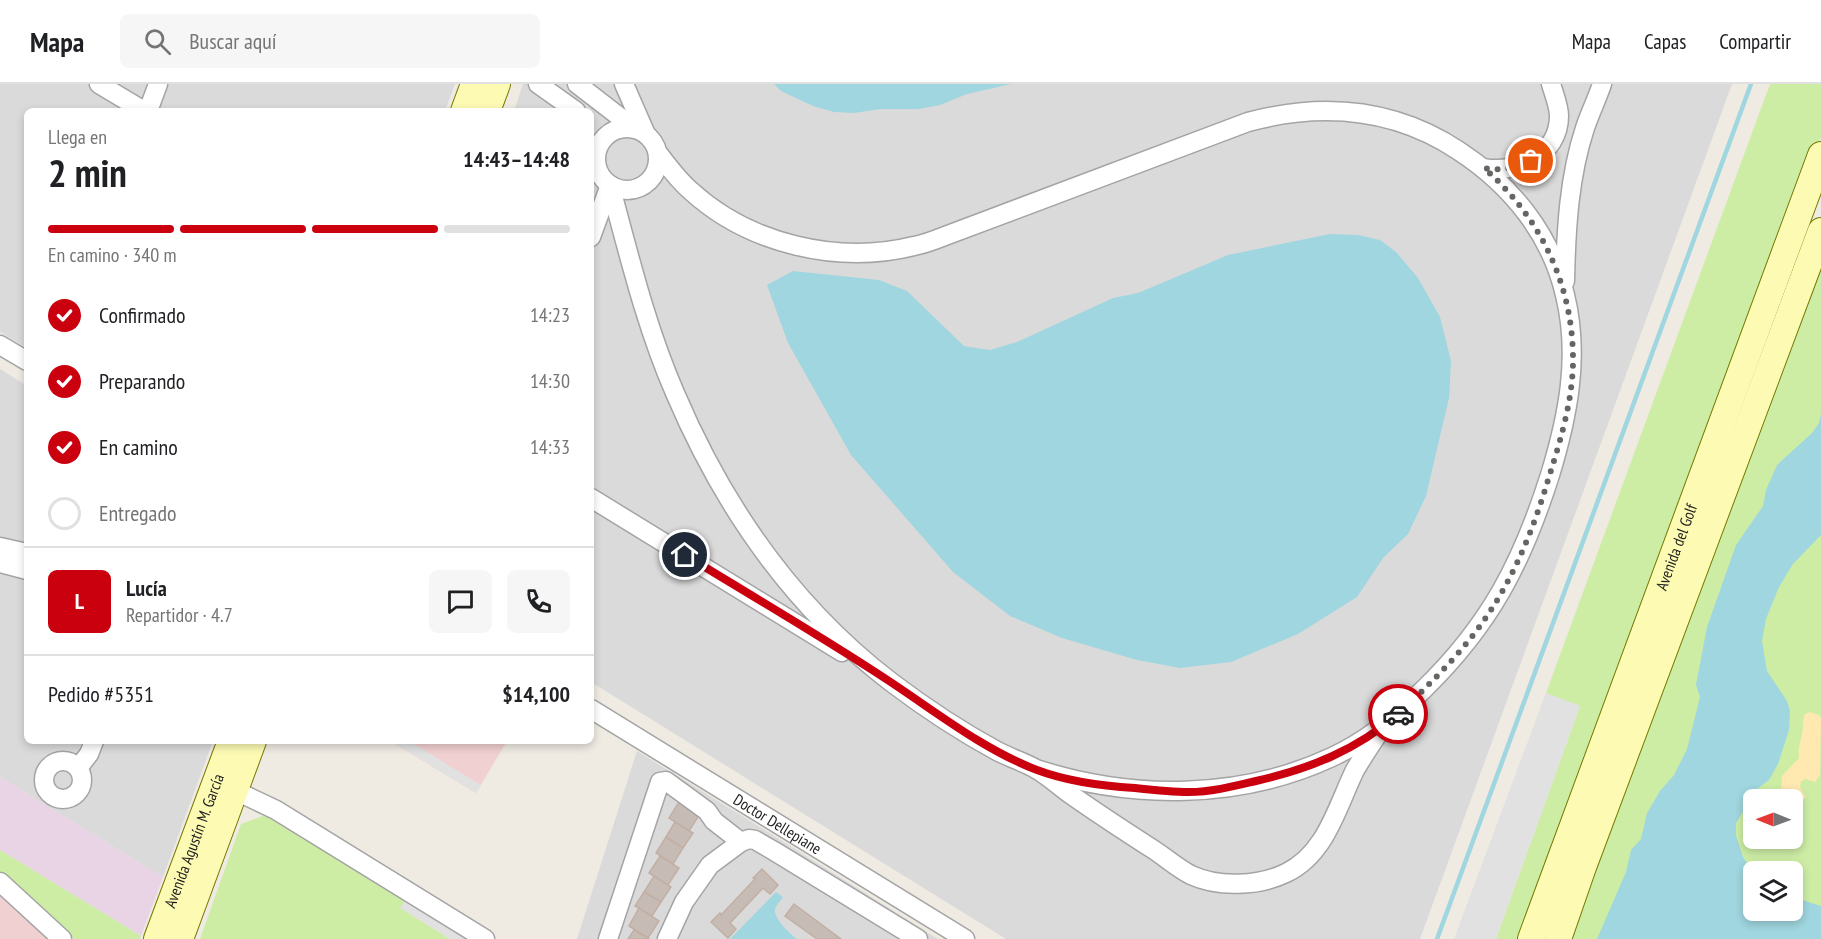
<!DOCTYPE html>
<html lang="es">
<head>
<meta charset="utf-8">
<style>
	body { margin:0; font-family:"PT Sans Narrow",sans-serif; background:#f6f6f6; color:#202124; height:100vh; display:flex; flex-direction:column; font-size:22px; white-space:nowrap }
	* { box-sizing:border-box; margin:0 }
	p { font-size:20px; color:#757577 }
	.icon { flex:none; width:33px; height:33px; fill:none; stroke:currentColor; stroke-width:2; stroke-linecap:round; stroke-linejoin:round }
	.map { position:relative; flex:1; overflow:hidden }
	.details { position:absolute; left:24px; top:24px; width:570px; height:636px; display:flex; flex-direction:column; background:#fff; border-radius:9px; box-shadow:0 3px 9px #0003 }
	.details>* { flex:none }
	.needle { width:39px; rotate:271deg }
	.buttons { position:absolute; left:1743px; top:705px; display:grid; gap:12px }
	.buttons a { display:grid; place-items:center; width:60px; height:60px; border-radius:9px; background:#fff; box-shadow:0 3px 9px #0003; font-size:30px }
	.pin { position:absolute; display:grid; place-items:center; width:51px; height:51px; color:#fff; margin:-26px; border:3px solid #fff; border-radius:50%; box-shadow:0 2px 6px #0007 }
	.courier { position:absolute; display:grid; place-items:center; width:60px; height:60px; margin:-30px; border:4px solid #cb000f; border-radius:50%; background:#fff; color:#222; box-shadow:0 2px 8px #0007 }
	.head em { font-style:normal; font-weight:600 }
	.head div { display:flex; flex-direction:column-reverse }
	.head { display:flex; align-items:center; justify-content:space-between; height:102px; padding:0 24px }
	h1 { font-size:39px; font-weight:600; line-height:45px }
	.bar { display:grid; grid-template-columns:repeat(4,1fr); gap:9px 6px; align-content:center; height:72px; padding:0 24px }
	.bar i { height:8px; border-radius:4px; background:#e0e0e0 }
	.bar .active { background:#cb000f }
	.bar p { grid-column:span 4 }
	.line { display:flex; align-items:center; gap:15px; padding:0 24px; border-top:2px solid #e0e0e0 }
	.line div { flex:1 }
	.round { display:grid; place-items:center; flex:none; width:63px; height:63px; border-radius:9px; background:#f6f6f6 }
	ol { padding:0 24px; list-style:none }
	li { display:flex; align-items:center; gap:18px; height:66px }
	li p { margin-inline-start:auto }
	li .icon { padding:6px; border-radius:50%; background:#cb000f; color:#fff; stroke-width:4 }
	li:last-child { color:#757577 }
	li i { width:33px; height:33px; border:3px solid #e0e0e0; border-radius:50% }
	header { display:flex; align-items:center; gap:36px; box-sizing:border-box; height:84px; padding:0 30px; background:#fff; border-bottom:2px solid #e0e0e0 }
	header strong { font-size:28px }
	nav { display:flex; gap:33px; margin-inline-start:auto; font-size:21px }
	.search { width:420px; height:54px; background:#f6f6f6; display:flex; align-items:center; gap:15px; box-sizing:border-box; padding:0 21px; border-radius:9px; color:#757577; font-size:22px }
	.map>svg:first-child { display:block }
	.residential { fill:#dbdada }
	.commercial { fill:#f1d0d1 }
	.industrial { fill:#e9d4e6 }
	.grass { fill:#cdeda5; fill-rule:evenodd }
	.sand { fill:#ffe9b1 }
	.parking { fill:#e1e1e1 }
	.water { fill:#a0d6df }
	.lines { fill:none; stroke-linecap:round; stroke-linejoin:round }
	.stream { stroke:#a0d6df; stroke-width:4.5 }
	.building { fill:#c7bcb5; stroke:#c2afa4; stroke-width:1.5 }
	.street-casing { stroke:#a4a4a4; stroke-width:21 }
	.secondary-casing { stroke:#747900; stroke-width:28 }
	.street { stroke:#fff; stroke-width:18 }
	.secondary { stroke:#fdfbb3; stroke-width:26 }
	.done { stroke:#666562; stroke-width:6; stroke-dasharray:0 10.8 }
	.route { stroke:#cb000f; stroke-width:8 }
	.labels { text-anchor:middle; stroke-width:4.5; stroke-linejoin:round; paint-order:stroke }
	.street-label { font-size:16px; fill:#1d1d1d; stroke:#fff }
</style>
</head>
<body>
<header>
<strong>Mapa</strong>
<div class="search"><svg class="icon" aria-label="search" viewBox="0 0 24 24"><circle cx="10" cy="10" r="6"/><path d="M15 15l6 6"/></svg>Buscar aquí</div>
<nav><a>Mapa</a><a>Capas</a><a>Compartir</a></nav>
</header>
<div class="map">
<svg width="1821" height="855" viewBox="0 0 1821 855">
	<rect width="100%" height="100%" fill="#efeae2"/>
	<path class="residential" d="M0 0H455L445 27H27V264L0 248Z
		M523 0H1732L1420 855H1006L591 598V27H514Z
		M0 285 27 302V657H213L163 793 0 693Z
		M637 667 768 748 938 855H577Z"/>
	<path class="commercial" d="M390 657H507L476 709Z
		M0 807 50 855H0Z"/>
	<path class="industrial" d="M0 693 163 793 141 852 0 766Z"/>
	<path class="grass" d="M1770 0H1821V53L1630 571 1522 855H1496L1580 622 1546 609Z
		M1821 172V855H1569ZM1754 716H1792V754H1754ZM1754 788H1792V826H1754Z
		M271 729 407 814 401 824 450 855H200L241 740Z
		M0 766 141 852 140 855H74L0 790Z"/>
	<path class="sand" d="M1810 628 1819 631 1821 634 1820 691 1815 698 1806 695 1801 697 1800 703 1806 713 1794 727 1792 716 1764 715 1781 706 1782 692 1799 674C1798 663 1800 661 1802 650 1804 643 1802 637 1805 630Z"/>
	<path class="parking" d="M1546 609 1580 622 1496 855H1454Z
		M391 657H409L481 701 476 709Z
		M407 814 473 855H450L400 824Z"/>
	<path class="water" d="M774 0H1011L967 10 940 21 919 25H881L854 29 834 28 813 22 781 7Z
		M1330 150 1358 151 1380 156 1396 168 1418 194 1440 233 1451 277 1449 314 1426 412 1408 450 1383 474 1357 513 1298 550 1231 578 1180 584 1137 576 1062 554 1010 532 953 488 851 371 788 259 767 201 793 187 879 196 907 207 964 262 990 266 1017 258 1113 214 1138 209 1228 171Z
		M1821 330V451L1793 480 1779 503 1766 535 1762 557 1767 587 1787 617 1790 627 1789 646 1778 680 1769 696 1757 705 1736 739V752L1743 773 1753 788 1754 826H1792L1793 813 1821 822V855H1597L1626 788 1631 766 1641 755 1647 729 1660 707 1674 691 1687 665 1700 613 1696 601 1707 543 1736 461 1763 422 1766 406 1777 381 1812 349 1819 339Z
		M776 808 783 813C781 817 775 822 775 826 774 835 790 850 797 855H730Z"/>
	<g class="lines">
		<path class="stream" d="M1437 855 1751 0"/>
	</g>
	<path class="building" d="M681 715 701 728 689 747 669 734Z
		M675 738 693 749 683 764 666 753Z
		M666 753 683 764 673 780 656 769Z
		M660 772 679 784 668 801 649 789Z
		M762 785 778 801 770 810 763 804 730 839 736 845 728 854 711 838 720 829 721 831 755 795 753 794Z
		M654 792 671 803 661 818 644 808Z
		M644 808 661 818 652 832 635 822Z
		M794 820 841 855H817L785 832Z
		M639 824 659 837 648 854 629 842Z
		M634 846 648 854 649 855H628Z"/>
	<g class="lines">
		<g class="street-casing">
			<g id="street">
				<path d="M99 0 144 27"/>
				<path d="M538 0 576 27"/>
				<path d="M577 0 634 44"/>
				<path d="M624 0 645 48"/>
				<path d="M148 27 158 0"/>
				<circle cx="627" cy="75" r="31"/>
				<path d="M658 69C668 82 678 96 691 107 749 160 838 181 914 162 925 160 935 156 945 152L1248 38C1323 18 1394 24 1459 67 1511 101 1551 150 1565 211 1580 272 1568 332 1550 391 1522 479 1490 541 1423 606 1396 633 1367 657 1332 673 1240 716 1132 716 1036 685"/>
				<path d="M1484 84C1517 90 1559 71 1559 32 1559 22 1554 10 1551 0"/>
				<path d="M610 101C629 171 646 243 675 309 723 422 793 523 891 598 924 623 960 647 997 667 1010 674 1024 678 1036 685 1048 692 1059 702 1070 710 1097 729 1123 746 1151 764 1164 772 1177 784 1191 791 1219 804 1259 802 1286 789 1326 770 1337 723 1355 686 1362 674 1370 662 1378 650"/>
				<path d="M591 153 610 101"/>
				<path d="M1565 197C1566 146 1569 92 1585 44 1590 29 1597 15 1602 0"/>
				<path d="M0 261 27 277"/>
				<path d="M591 414 842 568"/>
				<path d="M0 463 27 469"/>
				<path d="M0 479 27 486"/>
				<path id="s1" d="M591 625 965 855"/>
				<circle cx="63" cy="696" r="19"/>
				<path d="M78 684 89 670 94 657"/>
				<path d="M234 706 276 726 485 855"/>
				<path d="M0 798 62 855"/>
				<path d="M608 855 660 698 666 697 707 727 714 737 741 758"/>
				<path d="M667 855 684 818 710 781 741 758 749 755 755 756 774 767 918 855"/>
			</g>
		</g>
		<g class="secondary-casing">
			<g id="secondary">
				<path d="M464 27 474 0"/>
				<path d="M487 27 497 0"/>
				<path id="s2" d="M157 855 231 657"/>
				<path d="M180 855 253 657"/>
				<path id="s3" d="M1531 855 1821 71"/>
				<path d="M1558 855 1583 783 1821 147"/>
			</g>
		</g>
		<use href="#street" class="street"/>
		<use href="#secondary" class="secondary"/>
	</g>
	<g class="lines">
		<path class="done" d="M1398 630C1430 600 1462 569 1487 532 1515 491 1534 443 1548 396 1560 358 1573 316 1573 276 1573 200 1540 133 1484 84 1501 87 1515 84 1531 77"/>
		<path class="route" d="M685 471C752 512 821 552 886 595 935 627 982 665 1037 686 1069 698 1101 702 1135 704 1153 706 1171 708 1189 708 1212 708 1235 702 1256 697 1309 685 1357 666 1398 630"/>
	</g>
	<g class="labels">
		<g class="street-label">
			<text dy="6" stroke="none"><textPath href="#s3" startOffset="418">Avenida del Golf</textPath></text>
			<text dy="6" stroke="none"><textPath href="#s1" startOffset="219">Doctor Dellepiane</textPath></text>
			<text dy="6" stroke="none"><textPath href="#s2" startOffset="105">Avenida Agustín M. García</textPath></text>
		</g>
	</g>
</svg>
<div class="buttons">
<a><svg class="needle" viewBox="-14 -14 28 28"><path d="M0-13l5 13h-10z" fill="#e53935"/><path d="M0 13l5-13h-10z" fill="#757577"/></svg></a>
<a><svg class="icon" aria-label="layers" viewBox="0 0 24 24"><path d="M12 4l9 5-9 5-9-5zM3 14l9 5 9-5"/></svg></a>
</div>
<div class="pin" style="left:1531px;top:77px;background:#ea580c"><svg class="icon" aria-label="bag" viewBox="0 0 24 24"><path d="M5 8h14l-1 12H6zM9 8a3 3 0 0 1 6 0"/></svg></div>
<div class="pin" style="left:685px;top:471px;background:#1f2937"><svg class="icon" aria-label="home" viewBox="0 0 24 24"><path d="M3 11l9-7 9 7M6 9v11h12V9"/></svg></div>
<div class="courier" style="left:1398px;top:630px"><svg class="icon" aria-label="car" viewBox="0 0 24 24"><path d="M5 17H2v-5l4-1 3-4h7l3 4 3 1v5h-3M9 17h6M6 11h13"/><circle cx="7" cy="17" r="2"/><circle cx="17" cy="17" r="2"/></svg></div>
<section class="details">
<div class="head"><div><h1>2 min</h1><p>Llega en</p></div><em>14:43–14:48</em></div>
<div class="bar"><i class="active"></i><i class="active"></i><i class="active"></i><i></i><p>En camino · 340 m</p></div>
<ol>
<li><svg class="icon" aria-label="check" viewBox="0 0 24 24"><path d="M5 12l5 5 9-10"/></svg>Confirmado<p>14:23</p></li>
<li><svg class="icon" aria-label="check" viewBox="0 0 24 24"><path d="M5 12l5 5 9-10"/></svg>Preparando<p>14:30</p></li>
<li><svg class="icon" aria-label="check" viewBox="0 0 24 24"><path d="M5 12l5 5 9-10"/></svg>En camino<p>14:33</p></li>
<li><i></i>Entregado</li>
</ol>
<div class="line" style="height:108px"><b class="round" style="background:#cb000f;color:#fff">L</b><div><b>Lucía</b><p>Repartidor · 4.7</p></div><a class="round"><svg class="icon" aria-label="chat" viewBox="0 0 24 24"><path d="M4 5h16v11H9l-5 4z"/></svg></a><a class="round"><svg class="icon" aria-label="phone" viewBox="0 0 24 24"><path d="M5 4h4l2 5-3 2q2 4 5 5l2-3 5 2v4C11 20 4 13 5 4z"/></svg></a></div>
<div class="line" style="height:78px"><div>Pedido #5351</div><b>$14,100</b></div>
</section>
</div>
</body>
</html>
